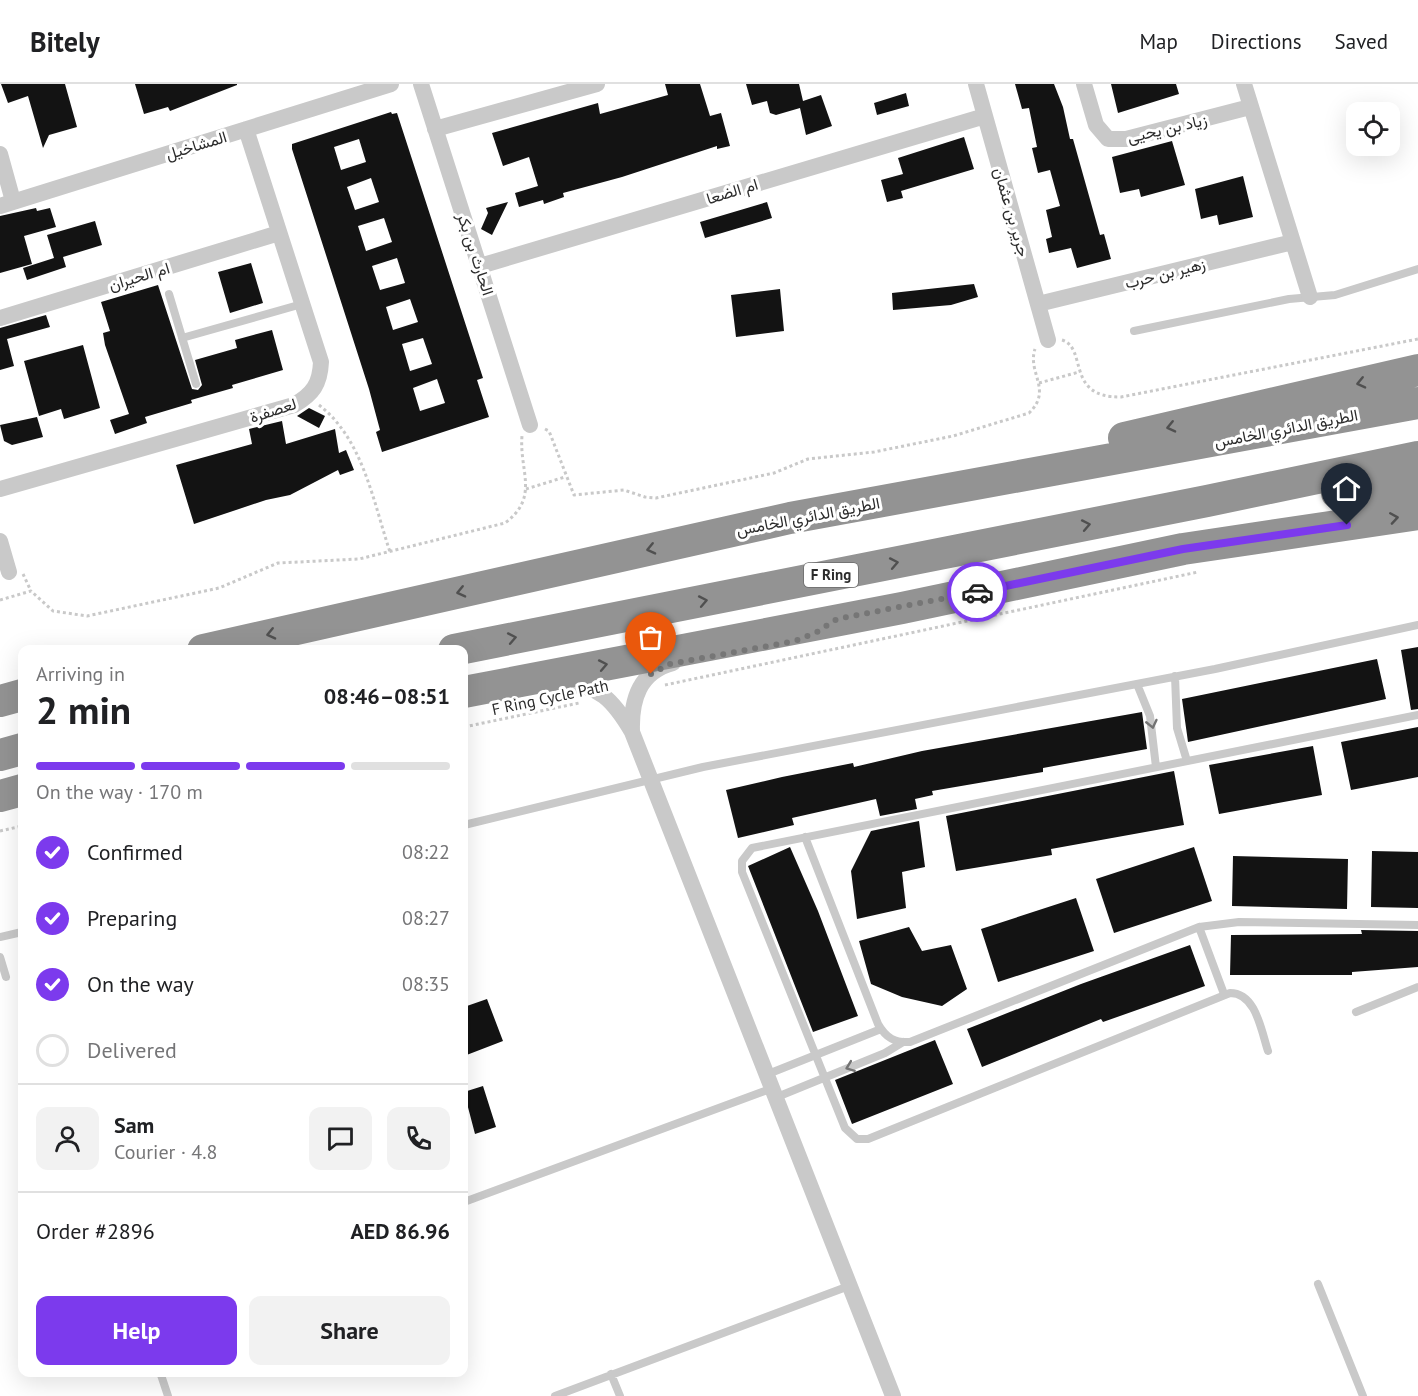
<!DOCTYPE html>
<html lang="en">
<head>
<meta charset="utf-8">
<style>
	body { margin:0; font-family:"PT Sans",Vazirmatn,sans-serif; background:#f2f2f2; color:#202124; height:100vh; display:flex; flex-direction:column; font-size:22px; white-space:nowrap }
	* { box-sizing:border-box; margin:0 }
	p { font-size:20px; color:#757577 }
	.icon { flex:none; width:33px; height:33px; fill:none; stroke:currentColor; stroke-width:2; stroke-linecap:round; stroke-linejoin:round }
	.map { position:relative; flex:1; overflow:hidden }
	.sheet { position:absolute; left:18px; top:561px; width:450px; height:732px; display:flex; flex-direction:column; background:#fff; border-radius:12px; box-shadow:0 6px 24px #0002 }
	.sheet>* { flex:none }
	.tools { position:absolute; left:1346px; top:18px; display:grid; gap:12px }
	.tools a { display:grid; place-items:center; width:54px; height:54px; border-radius:12px; background:#fff; box-shadow:0 6px 24px #0002; font-size:30px }
	.pin { position:absolute; display:grid; place-items:center; width:51px; height:51px; color:#fff; margin:-62px -26px; border-radius:50% 50% 50% 0; rotate:-45deg; box-shadow:0 0 6px #0007 }
	.pin .icon { rotate:45deg }
	.courier { position:absolute; display:grid; place-items:center; width:60px; height:60px; margin:-30px; border:4px solid #7c3aed; border-radius:50%; background:#fff; color:#222; box-shadow:0 2px 8px #0007 }
	.overview em { font-style:normal; font-weight:800 }
	.overview div { display:flex; flex-direction:column-reverse }
	.overview { display:flex; align-items:center; justify-content:space-between; height:102px; padding:0 18px }
	h1 { font-size:39px; font-weight:800; line-height:45px }
	.bar { display:grid; grid-template-columns:repeat(4,1fr); gap:9px 6px; align-content:center; height:72px; padding:0 18px }
	.bar i { height:8px; border-radius:4px; background:#e0e0e0 }
	.bar .current { background:#7c3aed }
	.bar p { grid-column:span 4 }
	.line { display:flex; align-items:center; gap:15px; padding:0 18px; border-top:2px solid #e0e0e0 }
	.line div { flex:1 }
	.round { display:grid; place-items:center; flex:none; width:63px; height:63px; border-radius:12px; background:#f2f2f2 }
	ol { padding:0 18px; list-style:none }
	li { display:flex; align-items:center; gap:18px; height:66px }
	li p { margin-inline-start:auto }
	li .icon { padding:6px; border-radius:50%; background:#7c3aed; color:#fff; stroke-width:4 }
	li:last-child { color:#757577 }
	li i { width:33px; height:33px; border:3px solid #e0e0e0; border-radius:50% }
	.button { display:flex; gap:12px; margin-top:auto; padding:12px 18px }
	.button a { flex:1; height:69px; border-radius:12px; background:#7c3aed; color:#fff; font-size:24px; font-weight:800; line-height:69px; text-align:center }
	.button a+a { background:#f2f2f2; color:#202124 }
	header { display:flex; align-items:center; gap:36px; box-sizing:border-box; height:84px; padding:0 30px; background:#fff; border-bottom:2px solid #e0e0e0 }
	header strong { font-size:28px }
	nav { display:flex; gap:33px; margin-inline-start:auto; font-size:21px }
	.map>svg:first-child { display:block }
	.building { fill:#131313; fill-rule:evenodd }
	.lines { fill:none; stroke-linecap:round; stroke-linejoin:round }
	.path { stroke:#c9c9c9; stroke-width:3; stroke-dasharray:3 3; stroke-linecap:butt }
	.lane { stroke:#c9c9c9; stroke-width:8 }
	.street { stroke:#c9c9c9; stroke-width:16 }
	.highway { stroke:#939393; stroke-width:32 }
	.oneway { stroke:#505050 }
	.oneway2 { stroke:#737373 }
	.done { stroke:#767676; stroke-width:6; stroke-dasharray:0 10.8 }
	.route { stroke:#7c3aed; stroke-width:8 }
	.labels { text-anchor:middle; stroke-width:6; stroke-linejoin:round; paint-order:stroke }
	.shield { fill:#fff; stroke:#6b6b6b; stroke-width:1.5 }
	.shield-label { font-size:15px; font-weight:bold; fill:#2c2c2c }
	.street-label { font-size:16px; fill:#2c2c2c; stroke:#fff }
</style>
</head>
<body>
<header>
<strong>Bitely</strong>
<nav><a>Map</a><a>Directions</a><a>Saved</a></nav>
</header>
<div class="map">
<svg width="1418" height="1312" viewBox="0 0 1418 1312">
	<rect width="100%" height="100%" fill="#fff"/>
	<path class="building" d="M1 0H65L77 43 49 51 43 64 28 12 8 19Z
		M135 0H237V1L170 27 168 23 144 30Z
		M665 0H700L710 32 721 29 730 62 717 65V62L622 93 563 109 564 113 544 120 543 116 519 123 515 109 538 102 529 73 503 82 492 49 598 19 600 30 668 11Z
		M746 0H799L803 17 821 11 832 42 806 51 800 24 776 31 770 29 767 17 752 21Z
		M1015 0H1054L1063 23 1070 55H1073L1100 151 1104 150 1111 175 1077 184 1071 164 1049 169 1046 155 1052 153 1046 126 1060 122 1050 86 1038 89 1032 64 1037 63 1029 24 1022 25Z
		M1111 0H1176L1179 10 1118 29Z
		M906 9 909 22 877 31 874 19Z
		M391 28 392 30 397 29 483 294 477 296 489 333 382 368 376 348 380 346 369 305 292 65V60ZM359 55 366 78 341 86 334 63ZM371 94 379 118 355 126 347 103ZM384 134 392 158 366 167 358 142ZM397 174 405 199 380 206 372 182ZM410 215 418 238 393 246 386 223ZM423 254 432 280 410 287 402 260ZM437 295 445 319 420 327 413 304Z
		M964 53 974 85 901 107 903 114 887 118 881 96 903 90 898 74Z
		M1172 57 1185 101 1141 113 1139 105 1120 109 1112 73Z
		M1243 92 1253 133 1219 141 1217 131 1201 135 1195 105Z
		M508 118 492 151 481 145 488 129 486 124Z
		M767 118 772 134 705 154 700 138Z
		M36 124 37 127 50 124 56 143 24 152 32 180 0 189V132Z
		M95 137 102 161 63 173 66 183 27 196 23 184 54 174 47 151Z
		M251 179 263 219 230 229 218 188Z
		M974 200 978 213 951 221 893 226 892 209Z
		M158 201 192 305 198 306 202 301 195 276 237 264 235 256 272 246 283 286 232 301 233 304 191 316 192 319 145 333 147 339 115 350 110 336 129 330 105 261 103 249 110 247 101 218Z
		M780 205 784 247 736 253 731 211Z
		M46 231 50 243 7 255 14 282 0 286V244Z
		M83 261 100 324 64 335 61 325 39 332 24 277Z
		M309 324 325 332 319 344 297 332Z
		M37 333 43 353 12 361 4 357 0 341Z
		M282 337 286 360 335 345 339 369 346 366 354 386 340 391 338 386 290 411 266 416 194 440 176 381 252 360 249 345Z
		M1418 563V625L1411 626 1401 566Z
		M1377 575 1386 615 1188 658 1182 615Z
		M1142 628 1147 665 1043 684V688L932 707 933 711 915 715 917 725 880 732 876 715 792 734 794 741 738 754 726 706 782 693 853 679 854 683 922 667Z
		M1418 643V693L1351 706 1341 658Z
		M1313 662 1322 711 1219 730 1209 681Z
		M1174 687 1184 741 1051 765 1052 771 956 787 946 732Z
		M919 737 925 783 902 788 906 824 857 835 851 787 871 747Z
		M790 763 818 827 858 932 813 948 748 782Z
		M1194 763 1212 817 1114 849 1096 795Z
		M1372 767 1418 768V824L1371 823Z
		M1233 772 1348 775 1347 825 1232 822Z
		M1076 814 1094 867 998 898 981 845Z
		M909 843 922 867 951 861 967 905 942 922 902 913 871 900 859 857Z
		M1361 846 1418 847V883L1352 888V891H1230L1231 851 1362 850Z
		M1190 861 1205 902 1103 938 1101 935 982 983 967 945 1081 900Z
		M487 915 503 957 464 972V923Z
		M935 956 953 1000 852 1040 835 996Z
		M483 1002 496 1043 475 1050 464 1008Z"/>
	<g class="lines">
		<path class="path" d="M1062 256C1088 264 1065 314 1121 313L1418 255
			M1039 299 1079 288
			M319 321C363 355 373 417 390 468
			M545 345 549 347 574 411 624 406 645 413 656 414 774 389 808 375 874 368 953 352 1029 329C1053 306 1027 289 1035 265
			M526 405 565 393
			M23 490 31 507
			M0 516 31 507 53 527 87 532 219 504 278 479 359 475 505 439C540 413 519 387 522 352
			M665 601 1198 488
			M464 643 579 619
			M0 747 22 742"/>
		<path class="lane" d="M169 210 196 300
			M1134 247 1289 215 1335 211 1418 185
			M182 254 302 220
			M1175 592 1177 644 1187 677
			M1137 600 1150 632 1156 683
			M464 741 703 683 1215 585 1418 541
			M805 753 878 940C886 954 895 959 910 958L1199 843 1239 838 1418 841
			M1199 843 1224 910
			M0 853 22 848
			M0 873 6 893
			M1356 928 1418 903
			M1268 967C1261 946 1256 909 1230 909L868 1055H857L845 1044 742 788V777L752 764 1418 631
			M768 990 881 945
			M777 1013 885 969 903 958
			M464 1118 773 1004
			M1318 1200 1363 1312
			M160 1288 168 1312
			M611 1290 620 1312
			M555 1312 849 1202"/>
		<path class="street" d="M421 0 530 341
			M976 0 1048 256
			M1084 0 1096 41 1108 55H1126L1250 23
			M1244 0 1310 213
			M435 45 597 0
			M0 70 13 117
			M0 122 391 0
			M480 182 985 32
			M1038 220 1293 158
			M0 234 279 149
			M0 405 294 321C313 310 320 300 321 278L246 45
			M0 457 9 488
			M561 602C598 597 615 619 632 648L893 1312
			M632 647C631 616 639 588 673 579"/>
		<path class="highway" d="M1124 354 1418 286
			M1337 409 1418 399
			M203 566 790 434 1418 319
			M454 566 1207 417 1418 373
			M464 608 902 524 1183 465 1418 430
			M0 617 22 611
			M0 671 22 665
			M0 712 22 706"/>
	</g>
	<defs><path id="oneway-chevron" d="M-2-3.5L2.5 0L-2 3.5" fill="none" stroke-width="1.6" stroke-linecap="round" stroke-linejoin="round" transform="scale(1.5)"/></defs>
	<g class="oneway">
		<use href="#oneway-chevron" transform="translate(1361 299) rotate(167)"/>
		<use href="#oneway-chevron" transform="translate(1171 343) rotate(167)"/>
		<use href="#oneway-chevron" transform="translate(1394 434) rotate(-9)"/>
		<use href="#oneway-chevron" transform="translate(1086 441) rotate(-11)"/>
		<use href="#oneway-chevron" transform="translate(651 465) rotate(167)"/>
		<use href="#oneway-chevron" transform="translate(894 479) rotate(-11)"/>
		<use href="#oneway-chevron" transform="translate(461 508) rotate(167)"/>
		<use href="#oneway-chevron" transform="translate(703 517) rotate(-11)"/>
		<use href="#oneway-chevron" transform="translate(271 550) rotate(167)"/>
		<use href="#oneway-chevron" transform="translate(512 554) rotate(-11)"/>
		<use href="#oneway-chevron" transform="translate(603 581) rotate(-11)"/>
	</g>
	<g class="oneway2">
		<use href="#oneway-chevron" transform="translate(1152 640) rotate(77)"/>
		<use href="#oneway-chevron" transform="translate(850 983) rotate(159)"/>
	</g>
	<g class="lines">
		<path class="done" d="M651 590 670 580 795 557 817 548 837 535 977 508"/>
		<path class="route" d="M977 508 1183 465 1347 441"/>
	</g>
	<g class="labels">
		<rect class="shield" x="804" y="479" width="54" height="24" rx="4.5"/>
		<g class="shield-label">
			<text x="831" y="496">F Ring</text>
		</g>
		<g class="street-label">
			<text transform="translate(1167 44) rotate(-13)" y="6">زياد بن يحيى</text>
			<text transform="translate(196 61) rotate(-17)" y="6">المشاخيل</text>
			<text transform="translate(732 107) rotate(-17)" y="6">ام الضعا</text>
			<text transform="translate(1012 128) rotate(74)" y="6">جرير بن عثمان</text>
			<text transform="translate(476 170) rotate(72)" y="6">الحارث بن بكر</text>
			<text transform="translate(1165 189) rotate(-14)" y="6">زهير بن حرب</text>
			<text transform="translate(139 192) rotate(-17)" y="6">ام الحيران</text>
			<text transform="translate(273 326) rotate(-18)" y="6">لعصفرة</text>
			<text transform="translate(1286 344) rotate(-11)" y="6">الطريق الدائري الخامس</text>
			<text transform="translate(808 432) rotate(-11)" y="6">الطريق الدائري الخامس</text>
			<text transform="translate(550 613) rotate(-12)" y="6">F Ring Cycle Path</text>
		</g>
	</g>
</svg>
<div class="tools">
<a><svg class="icon" aria-label="locate" viewBox="0 0 24 24"><circle cx="12" cy="12" r="6"/><path d="M12 2v4M12 18v4M2 12h4M18 12h4"/></svg></a>
</div>
<div class="pin" style="left:651px;top:590px;background:#ea580c"><svg class="icon" aria-label="bag" viewBox="0 0 24 24"><path d="M5 8h14l-1 12H6zM9 8a3 3 0 0 1 6 0"/></svg></div>
<div class="pin" style="left:1347px;top:441px;background:#1f2937"><svg class="icon" aria-label="home" viewBox="0 0 24 24"><path d="M3 11l9-7 9 7M6 9v11h12V9"/></svg></div>
<div class="courier" style="left:977px;top:508px"><svg class="icon" aria-label="car" viewBox="0 0 24 24"><path d="M5 17H2v-5l4-1 3-4h7l3 4 3 1v5h-3M9 17h6M6 11h13"/><circle cx="7" cy="17" r="2"/><circle cx="17" cy="17" r="2"/></svg></div>
<section class="sheet">
<div class="overview"><div><h1>2 min</h1><p>Arriving in</p></div><em>08:46–08:51</em></div>
<div class="bar"><i class="current"></i><i class="current"></i><i class="current"></i><i></i><p>On the way · 170 m</p></div>
<ol>
<li><svg class="icon" aria-label="check" viewBox="0 0 24 24"><path d="M5 12l5 5 9-10"/></svg>Confirmed<p>08:22</p></li>
<li><svg class="icon" aria-label="check" viewBox="0 0 24 24"><path d="M5 12l5 5 9-10"/></svg>Preparing<p>08:27</p></li>
<li><svg class="icon" aria-label="check" viewBox="0 0 24 24"><path d="M5 12l5 5 9-10"/></svg>On the way<p>08:35</p></li>
<li><i></i>Delivered</li>
</ol>
<div class="line" style="height:108px"><a class="round"><svg class="icon" aria-label="person" viewBox="0 0 24 24"><circle cx="12" cy="8" r="4"/><path d="M4 21q1-7 8-7t8 7"/></svg></a><div><b>Sam</b><p>Courier · 4.8</p></div><a class="round"><svg class="icon" aria-label="chat" viewBox="0 0 24 24"><path d="M4 5h16v11H9l-5 4z"/></svg></a><a class="round"><svg class="icon" aria-label="phone" viewBox="0 0 24 24"><path d="M5 4h4l2 5-3 2q2 4 5 5l2-3 5 2v4C11 20 4 13 5 4z"/></svg></a></div>
<div class="line" style="height:78px"><div>Order #2896</div><b>AED 86.96</b></div>
<div class="button"><a>Help</a><a>Share</a></div>
</section>
</div>
</body>
</html>
